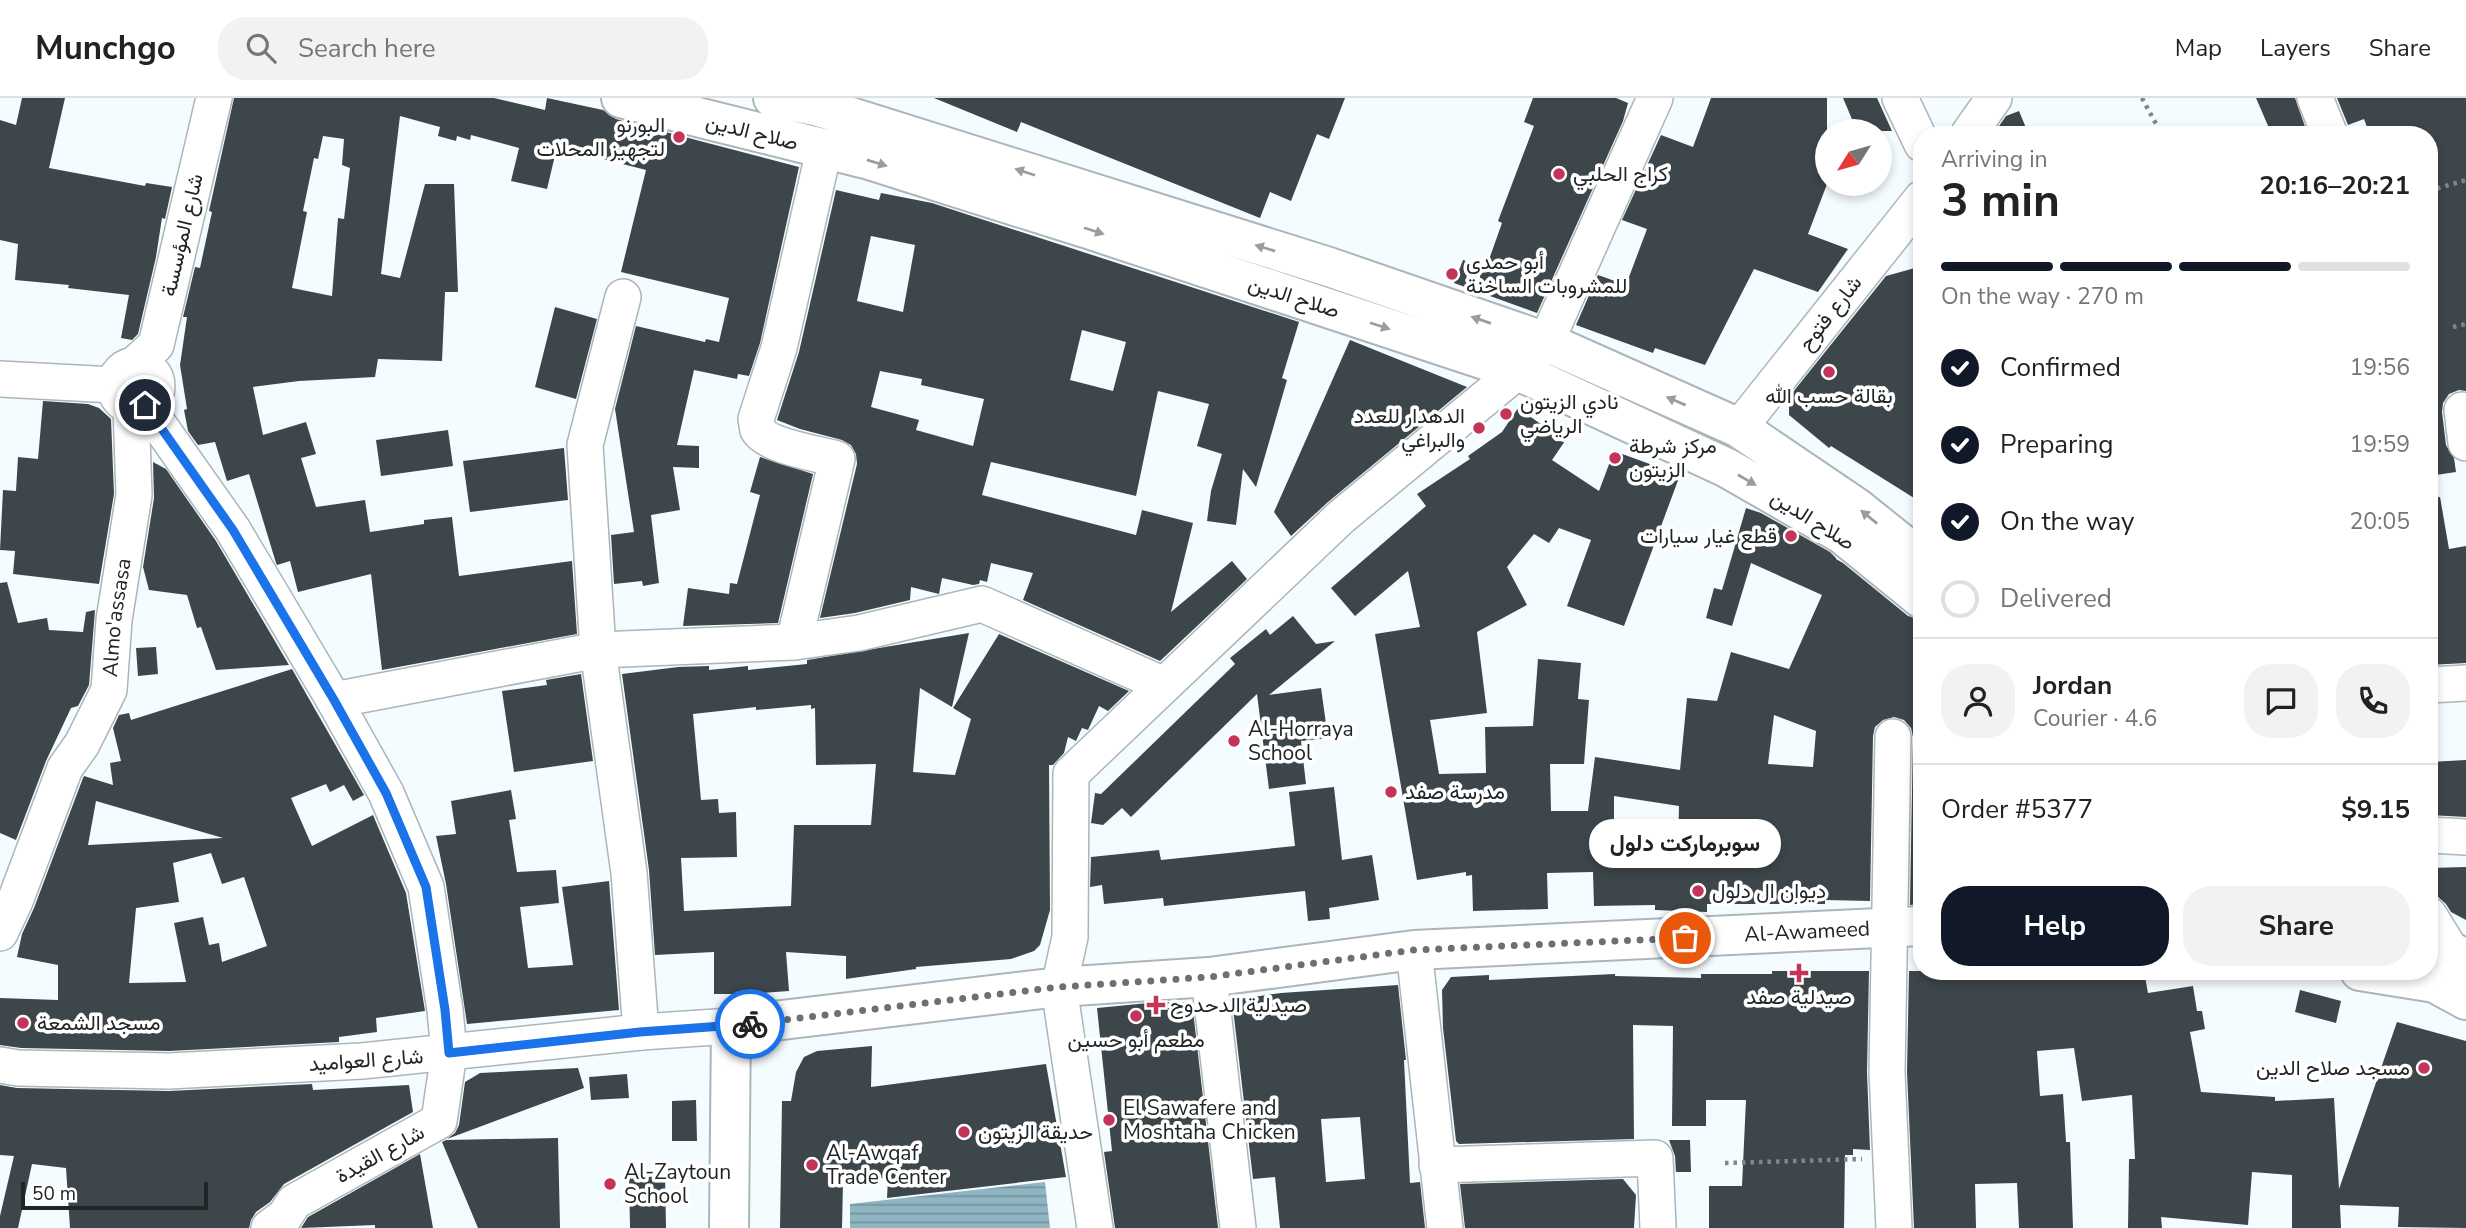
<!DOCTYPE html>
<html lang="en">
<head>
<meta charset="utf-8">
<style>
	body { margin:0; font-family:"Nunito Sans",Vazirmatn,sans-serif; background:#f2f2f2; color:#222; height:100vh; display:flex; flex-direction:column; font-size:26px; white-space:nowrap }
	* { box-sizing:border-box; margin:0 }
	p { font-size:23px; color:#767676 }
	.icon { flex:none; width:38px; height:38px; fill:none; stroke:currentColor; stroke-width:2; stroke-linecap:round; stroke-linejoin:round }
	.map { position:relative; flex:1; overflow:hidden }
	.details { position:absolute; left:1913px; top:28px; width:525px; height:854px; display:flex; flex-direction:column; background:#fff; border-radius:28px; box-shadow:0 4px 10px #0003 }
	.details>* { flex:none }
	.needle { width:46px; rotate:233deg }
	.controls { position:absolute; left:1815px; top:21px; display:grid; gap:14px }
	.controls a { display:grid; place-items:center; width:77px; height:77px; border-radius:50%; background:#fff; box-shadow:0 4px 10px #0003; font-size:35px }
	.scale { position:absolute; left:21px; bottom:18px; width:187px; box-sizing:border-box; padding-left:7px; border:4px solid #202526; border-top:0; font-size:19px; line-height:24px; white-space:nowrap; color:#202526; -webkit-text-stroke:5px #fff; paint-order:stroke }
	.pin { position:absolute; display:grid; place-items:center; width:60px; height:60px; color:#fff; margin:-30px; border:4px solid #fff; border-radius:50%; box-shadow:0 2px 7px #0007 }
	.courier { position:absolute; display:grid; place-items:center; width:70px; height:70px; margin:-35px; border:5px solid #1a73e8; border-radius:50%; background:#fff; color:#222; box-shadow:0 2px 9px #0007 }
	.bubble { position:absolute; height:49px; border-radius:24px; background:#fff; box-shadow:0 4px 10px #0003; font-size:23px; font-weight:700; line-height:49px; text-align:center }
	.overview em { font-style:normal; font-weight:700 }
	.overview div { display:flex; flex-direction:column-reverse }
	.overview { display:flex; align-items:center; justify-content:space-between; height:119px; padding:0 28px }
	h1 { font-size:46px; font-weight:700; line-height:52px }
	.bar { display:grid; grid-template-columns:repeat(4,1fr); gap:10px 7px; align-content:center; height:84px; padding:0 28px }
	.bar i { height:9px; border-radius:5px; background:#e0e0e0 }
	.bar .current { background:#111827 }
	.bar p { grid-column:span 4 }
	.line { display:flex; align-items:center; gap:18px; padding:0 28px; border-top:2px solid #e0e0e0 }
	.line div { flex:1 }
	.round { display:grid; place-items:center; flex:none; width:74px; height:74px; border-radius:28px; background:#f2f2f2 }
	ol { padding:0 28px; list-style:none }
	li { display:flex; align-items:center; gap:21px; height:77px }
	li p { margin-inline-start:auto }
	li .icon { padding:7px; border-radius:50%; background:#111827; color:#fff; stroke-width:4 }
	li:last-child { color:#767676 }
	li i { width:38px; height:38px; border:4px solid #e0e0e0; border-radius:50% }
	.action { display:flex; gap:14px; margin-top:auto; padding:14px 28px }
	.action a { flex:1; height:80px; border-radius:28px; background:#111827; color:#fff; font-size:28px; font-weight:700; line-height:80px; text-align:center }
	.action a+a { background:#f2f2f2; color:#222 }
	header { display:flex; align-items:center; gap:42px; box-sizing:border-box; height:98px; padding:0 35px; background:#fff; border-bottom:2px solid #e0e0e0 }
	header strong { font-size:33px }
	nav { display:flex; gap:38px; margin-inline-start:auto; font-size:24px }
	.search { width:490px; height:63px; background:#f2f2f2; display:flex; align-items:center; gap:18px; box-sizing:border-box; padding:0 24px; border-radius:28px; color:#767676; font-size:26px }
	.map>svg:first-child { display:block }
	.water { fill:url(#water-rules) }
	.building { fill:#3d464a; fill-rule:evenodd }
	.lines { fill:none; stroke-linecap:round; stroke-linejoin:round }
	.minor-casing { stroke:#abb6ba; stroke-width:38 }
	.major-casing { stroke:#abb6ba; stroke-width:42 }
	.highway-casing { stroke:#abb6ba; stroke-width:42 }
	.path { stroke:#818789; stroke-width:4.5; stroke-dasharray:3.5 5; stroke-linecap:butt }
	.minor { stroke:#fff; stroke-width:35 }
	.major { stroke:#fff; stroke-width:38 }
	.highway { stroke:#fff; stroke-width:38 }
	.oneway { fill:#9b9d9d }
	.done { stroke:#6b7072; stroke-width:7; stroke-dasharray:0 12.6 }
	.route { stroke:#1a73e8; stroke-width:9 }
	.poi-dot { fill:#c43458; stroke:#fff; stroke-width:2.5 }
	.labels { text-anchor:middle; stroke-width:7; stroke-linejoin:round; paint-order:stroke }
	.poi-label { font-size:21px; fill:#202526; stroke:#fff; text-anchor:start }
	.street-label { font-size:21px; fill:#202526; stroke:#fff }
</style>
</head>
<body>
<header>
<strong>Munchgo</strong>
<div class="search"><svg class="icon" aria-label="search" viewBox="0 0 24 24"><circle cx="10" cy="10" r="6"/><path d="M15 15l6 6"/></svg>Search here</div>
<nav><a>Map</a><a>Layers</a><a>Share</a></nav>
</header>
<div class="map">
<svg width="2466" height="1130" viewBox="0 0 2466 1130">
	<defs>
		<pattern id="water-rules" width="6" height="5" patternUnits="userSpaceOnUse" patternTransform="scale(1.75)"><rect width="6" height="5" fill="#90b5c2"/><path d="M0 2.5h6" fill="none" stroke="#75939d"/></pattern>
	</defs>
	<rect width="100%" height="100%" fill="#f5fcff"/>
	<path class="water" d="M1045 1084 1050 1130H850V1106Z"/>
	<path class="building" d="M22 0H65L49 70 145 88 146 85 172 89 165 121 162 120 156 159 138 236 132 242 121 240 129 197 68 190 69 187 15 182 18 146 0 142V22L16 27Z
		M234 0H494L545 12 547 0 603 12 616 21 799 69 760 245 749 278 738 276 737 281 694 272 677 347 699 348V370L673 369 680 412 651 417 659 485 643 488 642 483 614 486 611 437 634 434 615 311 636 228 705 244 706 241 719 244 729 200 621 174 646 72 557 49 547 91 511 83 519 50 471 37 470 42 457 38 456 43 438 38 440 29 400 18 381 176 400 180 425 86H454L458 194H445L442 263 378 261 375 279 299 283 253 289 263 337 306 324 316 356 301 360 316 409 365 402 370 434 424 426V422L452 419 459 478 572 463 577 536 382 572 371 476 298 494 290 463 277 467 276 465 249 376 227 383 215 344 198 347 188 333 184 312 187 311 180 267 187 219H183L195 169 200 170 212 114 209 113ZM323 38 344 41 342 67 350 70 344 121 338 120 332 198 292 190 307 114 303 113 314 60 318 61Z
		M934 0H1345L1329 41 1317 36 1291 103 1270 94 1260 120 1021 24 1017 34Z
		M1533 0H1616L1628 5 1623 23 1537 215 1454 185 1463 162 1486 170 1502 125 1498 123 1534 28 1524 24Z
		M1711 0H1827V86L1808 136 1848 151 1818 194 1754 171 1705 267 1655 250 1653 255 1576 227 1598 177 1626 187 1647 131 1622 122 1661 37 1693 49Z
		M1843 0H1877L1892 33H1857Z
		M2256 0H2295L2308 37H2272Z
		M2337 0H2466V293L2459 292 2449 296 2443 305 2442 314 2446 347 2454 360 2456 374 2429 378V37H2370L2364 21 2348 27Z
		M2019 13 2029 37H2002L1999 28 2006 18Z
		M836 92 879 102 881 95 932 105 1299 224 1282 280 1287 282 1256 389 1243 371 1236 427 1207 423 1211 393 1222 356 1197 348 1209 306 1158 293 1136 398 991 364 982 397 1136 437 1142 412 1193 425 1171 514 1232 463 1247 481 1160 563 1023 502 1033 475 991 465 987 484 980 482 979 486 973 487 942 480 939 496 911 489 910 502 855 515 820 520 857 366 856 356 851 347 842 342 800 331 777 322 799 254ZM871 138 915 147 903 214 857 203ZM1082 232 1126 244 1113 293 1070 282ZM880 273 922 281 921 287 984 301 973 348 916 332 919 322 871 309Z
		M1922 168V405L1831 348 1829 350 1789 317V299L1886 178Z
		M555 209 597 221 576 301 535 289Z
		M1350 242 1467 289 1328 404 1291 438 1274 414Z
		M43 303 88 306 99 310 111 321 114 396 99 486 13 476 15 453 0 452 3 392 16 393 18 359 38 361Z
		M1518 310 1565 343 1552 362 1599 393 1614 353 1680 377 1624 528 1567 508 1591 442 1559 430 1549 445 1534 436 1507 469 1527 507 1477 534 1487 615 1430 622 1439 676 1486 675 1485 629 1533 628 1538 561 1581 565 1578 601 1589 602 1584 666H1550L1551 713H1588L1595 659 1680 672 1687 600 1717 603 1731 554 1789 571 1822 497 1751 465 1732 528 1706 520 1714 490 1722 492 1746 410 1761 415 1830 454 1836 460V461L1843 465 1908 518 1922 522V806L1910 807 1913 639 1911 630 1904 622 1894 619 1883 622 1875 629 1873 638 1870 803 1825 802V806H1707V814L1655 812V807L1594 808 1593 774 1547 775 1548 811 1473 813 1472 777 1466 778V774L1417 782 1375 536 1420 529 1408 473 1355 518 1331 490 1426 408 1417 396 1470 361 1468 358 1502 334ZM1774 617 1816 633 1813 669 1768 666ZM1614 698 1679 708 1678 750 1656 749V767L1614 768Z
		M448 332 453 368 381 378 376 342Z
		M564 350 568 402 470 414 463 363Z
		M760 359 813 376 778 525 683 528 688 490 729 496 730 485 737 486 760 397 750 394Z
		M153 364 166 371 216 443 289 567 216 572 201 529 197 530 187 497 149 492 143 469 154 400Z
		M2440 399 2449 451 2466 448V565L2429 567V400Z
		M7 484 18 525 47 520 49 532 83 534 86 514 95 512 89 587 78 608 71 610 46 663 16 742 0 735V485Z
		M1293 518 1316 546 1335 543 1269 597 1321 590 1328 640 1301 643 1306 686 1269 691 1257 596 1131 719 1122 710 1103 727 1091 725 1095 695 1101 696 1235 566 1230 560 1266 531 1270 537Z
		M969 535 952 609 920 590 913 674 955 677 971 621 953 610 999 536 1129 593 1108 613 1099 608 1088 632 1082 630 1076 643 1068 639 1064 655 1053 667H1049L1050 812 1040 847 1034 853 1011 861 916 869V871L846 881V858L786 854 789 893 747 896H714V854L655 857 649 772 622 576 678 569 709 568V572L748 568V572L807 566V562ZM811 607V611L815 610 816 667 876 666 871 727H794L791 808 684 813 681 760 737 759 736 714 719 715 718 701 701 702 693 616 756 609V612Z
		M156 549 158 576 138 578 136 550Z
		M292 571 364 697 353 703 344 687 330 694 326 686 291 700 312 748 373 717 406 795 425 913 376 920 377 934 339 939V944L169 953 21 950 0 947V900L58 902V867L17 859 22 836 34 810 83 680 84 678 113 687 110 665 121 663 113 630 119 617 129 615 131 622ZM96 703 223 740 88 747ZM211 755 222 786 244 779 267 848 222 864 219 845 209 847 203 819 174 825 186 884 129 885 136 810 179 804 173 765Z
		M581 576 593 663 514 674 502 593 547 587 546 582Z
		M2466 662V719L2429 717V664Z
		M1334 689 1342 762 1372 757 1379 802 1329 810 1330 821 1308 823 1305 793 1164 808 1163 800 1104 806 1102 787 1090 789 1091 759 1159 752 1161 762 1295 748 1289 694Z
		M511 692 516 721 509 722 517 774 556 772 559 805 520 809 528 870 573 867 562 789 609 783 619 912 467 926 446 786 436 738 456 736 451 703Z
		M2466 769V822L2451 814 2446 806 2429 791V770Z
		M1772 873H1869L1867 974 1870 1052 1853 1051V1057H1845L1844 1130H1709V1088H1742L1746 1002H1706V1028H1672L1673 928 1633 927 1634 1041 1459 1046 1456 1043 1443 930 1442 892 1451 879 1489 877V882L1615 876V878L1701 880V876H1772Z
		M1909 873H2144L2148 895 2193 888 2197 913H2202L2205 931 2190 934 2201 994 2275 999V1003L2334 1000 2339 1091 2397 924 2466 943V1130L2398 1129 2399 1109 2340 1107 2341 1130H2292V1077L2252 1074 2248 1127 2161 1119 2162 1130H2128L2129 1061H2135L2132 997 2082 1003 2074 950 2037 953 2040 998 2063 996 2066 1044H2070L2073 1130H2019L2017 1085 1975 1086 1976 1130H1914L1907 974Z
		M1398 887 1406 962H1404L1410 1085 1420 1084 1425 1130H1280L1275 1079 1253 1081 1232 902 1281 895ZM1360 1019 1365 1081 1326 1084 1321 1021Z
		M2300 892 2341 903 2336 925 2295 914Z
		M1159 904H1192L1218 1130H1115L1104 1054 1112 1053 1097 910Z
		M872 948 871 989 1046 966 1066 1079 887 1100 888 1080 843 1083 842 1130H780L782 1003H791L796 974 804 959 817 953Z
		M578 970 584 990 447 1041 455 1035 459 1027 465 984 480 975Z
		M627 976 629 1000 591 1002 589 979Z
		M312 986 313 992 409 987 413 1014 284 1086 270 1104 256 1114 251 1122 249 1130H70L66 1070 32 1066 18 1130H0V1118L14 1058 0 1057V987L17 990 169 993Z
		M696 1002 697 1043H672V1003Z
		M558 1040 560 1130H478L442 1044 446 1042Z
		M1669 1042H1690L1691 1074H1676L1675 1058Z
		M420 1056 433 1130H375V1127L301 1130 308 1119Z
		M665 1076 666 1130H630L629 1077Z
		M1623 1081 1636 1097 1634 1130H1465L1460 1086Z"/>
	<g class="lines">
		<g class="minor-casing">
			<g id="minor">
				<path d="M1900 0 1922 46"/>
				<path d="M2315 0 2330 37"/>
				<path d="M1968 37 1994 0"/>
				<path d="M623 199 585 347 598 552 629 775 641 934"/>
				<path d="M135 266 156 247 214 0"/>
				<circle cx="136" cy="288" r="21"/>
				<path d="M0 281 114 287"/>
				<path d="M145 307 233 432 334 602 386 695 426 789 445 912 449 955 439 1023 294 1104 285 1118 269 1130"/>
				<path d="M2462 312 2466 345"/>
				<path d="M1739 330 1922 100"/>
				<path d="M794 544 837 361C819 356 767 348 758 332 757 329 757 325 756 321L779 250 824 52"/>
				<path d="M2429 587 2466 585"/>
				<path d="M334 602 598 552 794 544 859 535 982 506 1164 587"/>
				<path d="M1893 639 1887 974 1894 1130"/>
				<path d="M2429 737 2466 739"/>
				<path d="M2429 817 2451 853"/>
				<path id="s1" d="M0 835 15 803 65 670 82 646 109 592 114 522 134 397 131 309"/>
				<path d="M1414 852 1445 1130"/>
				<path d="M1209 879 1238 1130"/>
				<path d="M0 967 18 970 169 973 362 963 641 934 731 928"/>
				<path d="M1437 1067 1655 1060 1658 1130"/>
				<path d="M1095 1130 1059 889 1070 839 1071 676 1341 419 1518 273 1546 244 1655 0"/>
			</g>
		</g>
		<g class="major-casing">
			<g id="major">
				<path d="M2360 873 2435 885"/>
				<path id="s2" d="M729 1130 731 928 1059 889 1209 879 1414 852 1922 828"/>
			</g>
		</g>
		<g class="highway-casing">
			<path id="highway" d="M621 0 866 61 1091 132 1518 273 1727 370 1842 436 1922 501
				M773 0 816 8 1329 169 1546 244 1739 330 1857 410 1922 462
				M2429 842 2466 861
				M2413 873 2466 902"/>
		</g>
		<path class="path" d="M2142 0 2162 37
			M2429 93 2466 82
			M2453 229 2466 226
			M1725 1065 1862 1061"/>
		<use href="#minor" class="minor"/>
		<use href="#major" class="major"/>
		<use href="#highway" class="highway"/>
	</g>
	<defs><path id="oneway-solid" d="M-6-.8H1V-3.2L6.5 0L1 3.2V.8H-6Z" transform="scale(1.75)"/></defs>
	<g class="oneway">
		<use href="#oneway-solid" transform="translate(877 65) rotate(17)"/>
		<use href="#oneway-solid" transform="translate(1025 74) rotate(-162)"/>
		<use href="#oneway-solid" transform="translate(1094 133) rotate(18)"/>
		<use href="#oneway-solid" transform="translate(1265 150) rotate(-163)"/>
		<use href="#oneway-solid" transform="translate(1481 222) rotate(-161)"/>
		<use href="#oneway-solid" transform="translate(1380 228) rotate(18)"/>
		<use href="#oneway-solid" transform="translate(1676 303) rotate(-157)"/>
		<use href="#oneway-solid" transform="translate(1747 382) rotate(30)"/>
		<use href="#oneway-solid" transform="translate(1869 419) rotate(-141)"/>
	</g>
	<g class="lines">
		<path class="done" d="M750 926 1059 889 1209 879 1414 852 1685 840"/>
		<path class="route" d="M145 307 233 432 334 602 386 695 426 789 445 912 449 955 640 934 750 926"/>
	</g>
	<g class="poi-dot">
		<circle cx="679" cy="39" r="7"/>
		<circle cx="1559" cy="76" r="7"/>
		<circle cx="1452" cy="176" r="7"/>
		<circle cx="1829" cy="274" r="7"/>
		<circle cx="1506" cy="316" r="7"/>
		<circle cx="1479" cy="330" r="7"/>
		<circle cx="1615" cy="360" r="7"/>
		<circle cx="1791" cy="438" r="7"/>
		<circle cx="1234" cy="643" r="7"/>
		<circle cx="1391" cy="694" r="7"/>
		<circle cx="1698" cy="793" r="7"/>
		<path d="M1795.5 864.5h7v7h7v7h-7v7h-7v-7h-7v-7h7z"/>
		<path d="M1152.5 896.5h7v7h7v7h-7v7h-7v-7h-7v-7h7z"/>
		<circle cx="1136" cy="918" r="7"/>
		<circle cx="23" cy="925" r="7"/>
		<circle cx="2424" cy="970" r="7"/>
		<circle cx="1109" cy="1022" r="7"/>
		<circle cx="964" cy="1034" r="7"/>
		<circle cx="812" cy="1067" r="7"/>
		<circle cx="610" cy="1086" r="7"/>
	</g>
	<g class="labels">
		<g class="poi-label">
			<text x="665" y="34" text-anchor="end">البورنو<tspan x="665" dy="24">لتجهيز المحلات</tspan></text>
			<text x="1573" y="83">كراج الحلبي</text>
			<text x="1466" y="171">أبو حمدي<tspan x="1466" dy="24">للمشروبات الساخنة</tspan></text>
			<text x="1829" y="305" text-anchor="middle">بقالة حسب الله</text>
			<text x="1520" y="311">نادي الزيتون<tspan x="1520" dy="24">الرياضي</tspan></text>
			<text x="1465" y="325" text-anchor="end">الدهدار للعدد<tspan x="1465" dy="24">والبراغي</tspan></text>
			<text x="1629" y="355">مركز شرطة<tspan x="1629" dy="24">الزيتون</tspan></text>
			<text x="1777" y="445" text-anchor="end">قطع غيار سيارات</text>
			<text x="1248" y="638">Al-Horraya<tspan x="1248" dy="24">School</tspan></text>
			<text x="1405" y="701">مدرسة صفد</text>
			<text x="1712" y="800">ديوان ال دلول</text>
			<text x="1799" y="906" text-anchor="middle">صيدلية صفد</text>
			<text x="1170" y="914">صيدلية الدحدوح</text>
			<text x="37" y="932">مسجد الشمعة</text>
			<text x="1136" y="949" text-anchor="middle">مطعم أبو حسين</text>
			<text x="2410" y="977" text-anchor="end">مسجد صلاح الدين</text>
			<text x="1123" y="1017">El Sawafere and<tspan x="1123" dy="24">Moshtaha Chicken</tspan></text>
			<text x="978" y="1041">حديقة الزيتون</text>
			<text x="826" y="1062">Al-Awqaf<tspan x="826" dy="24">Trade Center</tspan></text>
			<text x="624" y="1081">Al-Zaytoun<tspan x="624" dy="24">School</tspan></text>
		</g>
		<g class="street-label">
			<text transform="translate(752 34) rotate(14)" y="7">صلاح الدين</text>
			<text transform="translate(182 137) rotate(-77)" y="7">شارع المؤسسة</text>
			<text transform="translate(1294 199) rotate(18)" y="7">صلاح الدين</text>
			<text transform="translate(1830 215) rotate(-52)" y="7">شارع فتوح</text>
			<text transform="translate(1813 422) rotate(32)" y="7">صلاح الدين</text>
			<text dy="7" stroke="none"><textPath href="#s1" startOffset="340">Almo'assasa</textPath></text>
			<text dy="7" stroke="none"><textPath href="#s2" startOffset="1283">Al-Awameed</textPath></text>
			<text transform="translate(366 962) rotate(-4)" y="7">شارع العواميد</text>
			<text transform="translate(380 1056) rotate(-29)" y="7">شارع القيدة</text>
		</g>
	</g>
</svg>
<div class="controls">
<a><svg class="needle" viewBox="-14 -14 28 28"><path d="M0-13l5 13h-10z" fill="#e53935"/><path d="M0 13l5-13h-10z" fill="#767676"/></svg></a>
</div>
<div class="scale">50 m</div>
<div class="pin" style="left:1685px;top:840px;background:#ea580c"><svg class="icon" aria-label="bag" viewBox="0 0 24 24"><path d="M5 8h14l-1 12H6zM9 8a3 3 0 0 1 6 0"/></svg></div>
<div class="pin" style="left:145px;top:307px;background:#1f2937"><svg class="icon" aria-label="home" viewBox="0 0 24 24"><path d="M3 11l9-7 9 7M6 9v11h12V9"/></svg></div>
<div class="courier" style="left:750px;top:926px"><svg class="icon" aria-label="bike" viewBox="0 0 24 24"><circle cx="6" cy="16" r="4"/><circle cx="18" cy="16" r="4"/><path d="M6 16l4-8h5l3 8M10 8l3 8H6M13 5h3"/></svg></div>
<div class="bubble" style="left:1589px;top:721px;width:192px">سوبرماركت دلول</div>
<section class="details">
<div class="overview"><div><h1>3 min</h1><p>Arriving in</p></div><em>20:16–20:21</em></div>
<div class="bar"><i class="current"></i><i class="current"></i><i class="current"></i><i></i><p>On the way · 270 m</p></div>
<ol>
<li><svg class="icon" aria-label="check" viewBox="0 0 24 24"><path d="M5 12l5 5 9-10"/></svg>Confirmed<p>19:56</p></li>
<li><svg class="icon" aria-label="check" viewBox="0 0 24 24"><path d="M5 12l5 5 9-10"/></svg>Preparing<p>19:59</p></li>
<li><svg class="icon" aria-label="check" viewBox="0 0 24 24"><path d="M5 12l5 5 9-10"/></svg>On the way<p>20:05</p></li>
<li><i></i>Delivered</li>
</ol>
<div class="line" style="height:126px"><a class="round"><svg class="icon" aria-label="person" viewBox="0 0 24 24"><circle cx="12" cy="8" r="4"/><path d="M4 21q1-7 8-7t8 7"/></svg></a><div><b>Jordan</b><p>Courier · 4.6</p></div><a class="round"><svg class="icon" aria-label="chat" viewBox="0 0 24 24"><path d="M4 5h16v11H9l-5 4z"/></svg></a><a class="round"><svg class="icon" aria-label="phone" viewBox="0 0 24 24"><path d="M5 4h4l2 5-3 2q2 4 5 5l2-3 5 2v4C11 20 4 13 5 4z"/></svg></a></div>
<div class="line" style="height:91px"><div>Order #5377</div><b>$9.15</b></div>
<div class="action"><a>Help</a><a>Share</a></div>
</section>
</div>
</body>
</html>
